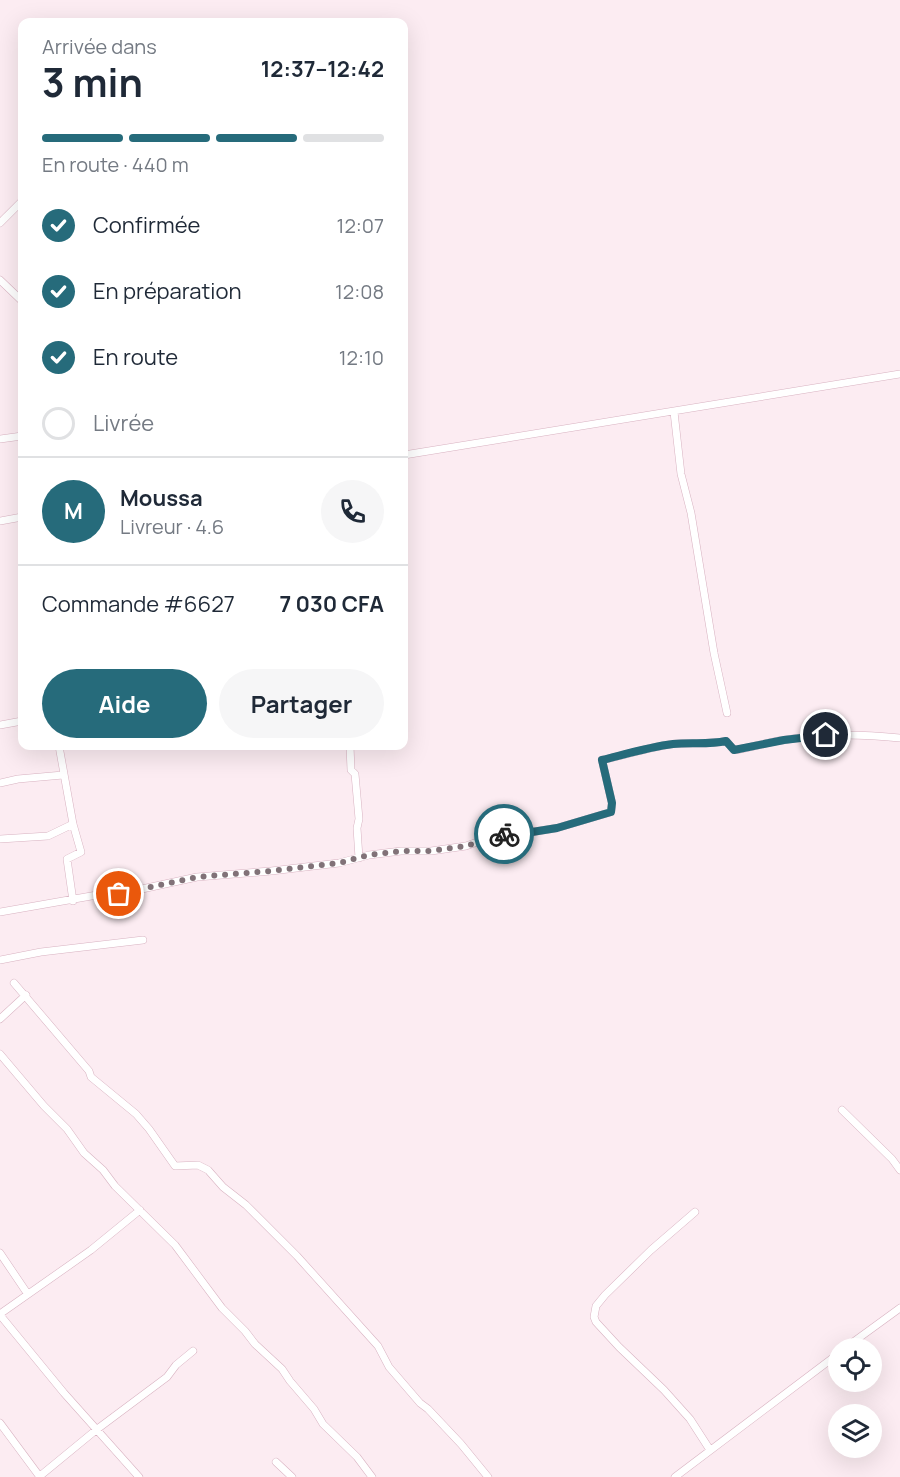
<!DOCTYPE html>
<html lang="fr">
<head>
<meta charset="utf-8">
<style>
	body { margin:0; font-family:Manrope,sans-serif; background:#f6f6f7; color:#1f2937; height:100vh; display:flex; flex-direction:column; font-size:22px; white-space:nowrap }
	* { box-sizing:border-box; margin:0 }
	p { font-size:20px; color:#747a83 }
	.icon { flex:none; width:33px; height:33px; fill:none; stroke:currentColor; stroke-width:2; stroke-linecap:round; stroke-linejoin:round }
	.map { position:relative; flex:1; overflow:hidden }
	.details { position:absolute; left:18px; top:18px; width:390px; height:732px; display:flex; flex-direction:column; background:#fff; border-radius:12px; box-shadow:0 6px 24px #0002 }
	.details>* { flex:none }
	.fabs { position:absolute; left:828px; top:1338px; display:grid; gap:12px }
	.fabs a { display:grid; place-items:center; width:54px; height:54px; border-radius:50%; background:#fff; box-shadow:0 6px 24px #0002; font-size:30px }
	.pin { position:absolute; display:grid; place-items:center; width:51px; height:51px; color:#fff; margin:-26px; border:3px solid #fff; border-radius:50%; box-shadow:0 2px 6px #0007 }
	.courier { position:absolute; display:grid; place-items:center; width:60px; height:60px; margin:-30px; border:4px solid #266b7b; border-radius:50%; background:#fff; color:#222; box-shadow:0 2px 8px #0007 }
	.summary em { font-style:normal; font-weight:700 }
	.summary div { display:flex; flex-direction:column-reverse }
	.summary { display:flex; align-items:center; justify-content:space-between; height:102px; padding:0 24px }
	h1 { font-size:39px; font-weight:700; line-height:45px }
	.bar { display:grid; grid-template-columns:repeat(4,1fr); gap:9px 6px; align-content:center; height:72px; padding:0 24px }
	.bar i { height:8px; border-radius:4px; background:#e0e1e3 }
	.bar .selected { background:#266b7b }
	.bar p { grid-column:span 4 }
	.line { display:flex; align-items:center; gap:15px; padding:0 24px; border-top:2px solid #e0e1e3 }
	.line div { flex:1 }
	.round { display:grid; place-items:center; flex:none; width:63px; height:63px; border-radius:32px; background:#f6f6f7 }
	ol { padding:0 24px; list-style:none }
	li { display:flex; align-items:center; gap:18px; height:66px }
	li p { margin-inline-start:auto }
	li .icon { padding:6px; border-radius:50%; background:#266b7b; color:#fff; stroke-width:4 }
	li:last-child { color:#747a83 }
	li i { width:33px; height:33px; border:3px solid #e0e1e3; border-radius:50% }
	.button { display:flex; gap:12px; margin-top:auto; padding:12px 24px }
	.button a { flex:1; height:69px; border-radius:36px; background:#266b7b; color:#fff; font-size:24px; font-weight:700; line-height:69px; text-align:center }
	.button a+a { background:#f6f6f7; color:#1f2937 }
	.map>svg:first-child { display:block }
	.lines { fill:none; stroke-linecap:round; stroke-linejoin:round }
	.minor-casing { stroke:#d8b2c1; stroke-width:8 }
	.minor { stroke:#fff; stroke-width:7 }
	.done { stroke:#817278; stroke-width:6; stroke-dasharray:0 10.8 }
	.route { stroke:#266b7b; stroke-width:8 }
</style>
</head>
<body>
<div class="map">
<svg width="900" height="1477" viewBox="0 0 900 1477">
	<rect width="100%" height="100%" fill="#fcecf2"/>
	<g class="lines">
		<g class="minor-casing">
			<path id="minor" d="M0 223 22 201
				M0 280 22 301
				M674 412 681 474 691 513 714 653 727 713
				M0 439 22 436
				M404 455 900 374
				M0 521 22 517
				M0 725 22 721
				M59 746 73 824 81 852 67 859 73 901
				M350 746 351 770 355 774 359 819 357 828 359 858
				M0 783 18 779 63 775
				M0 839 48 836 73 824
				M0 912 114 892 119 894 197 877 271 871 339 863 369 855 401 851H431L466 846 497 835 532 832 557 828 611 812 612 803 602 760C626 755 649 747 673 744 691 742 708 745 726 741L734 750C751 748 767 742 784 740 822 733 862 734 900 738
				M0 960 41 952 143 940
				M14 983 89 1071 91 1077 136 1114 149 1129 175 1166 198 1165 208 1170 223 1187 246 1205 297 1256 378 1346 389 1367 420 1403 428 1409 461 1444 488 1477
				M0 1019 26 995
				M0 1054 44 1106 67 1129 84 1153 103 1170 115 1186 175 1245 222 1308 245 1331 255 1344 282 1369 290 1381 314 1409 323 1424 357 1457 372 1477
				M842 1110 892 1159 900 1170
				M695 1212 651 1250 605 1295 596 1306 594 1317 596 1322 619 1347 664 1390 690 1419 710 1450
				M0 1253 27 1293
				M0 1314 91 1250 140 1210
				M0 1315 64 1393 139 1477
				M845 1348 900 1308
				M0 1423 40 1477
				M276 1462 292 1477
				M40 1476 96 1430 167 1377 176 1365 193 1351
				M675 1477 838 1354"/>
		</g>
		<use href="#minor" class="minor"/>
	</g>
	<g class="lines">
		<path class="done" d="M119 894 197 877 271 871 339 863 369 855 401 851H431L466 846 504 834"/>
		<path class="route" d="M504 834 532 832 557 828 611 812 612 803 602 760C626 754 649 747 673 744 691 742 708 745 726 741L734 750 784 740 826 735"/>
	</g>
</svg>
<div class="fabs">
<a><svg class="icon" aria-label="locate" viewBox="0 0 24 24"><circle cx="12" cy="12" r="6"/><path d="M12 2v4M12 18v4M2 12h4M18 12h4"/></svg></a>
<a><svg class="icon" aria-label="layers" viewBox="0 0 24 24"><path d="M12 4l9 5-9 5-9-5zM3 14l9 5 9-5"/></svg></a>
</div>
<div class="pin" style="left:119px;top:894px;background:#ea580c"><svg class="icon" aria-label="bag" viewBox="0 0 24 24"><path d="M5 8h14l-1 12H6zM9 8a3 3 0 0 1 6 0"/></svg></div>
<div class="pin" style="left:826px;top:735px;background:#1f2937"><svg class="icon" aria-label="home" viewBox="0 0 24 24"><path d="M3 11l9-7 9 7M6 9v11h12V9"/></svg></div>
<div class="courier" style="left:504px;top:834px"><svg class="icon" aria-label="bike" viewBox="0 0 24 24"><circle cx="6" cy="16" r="4"/><circle cx="18" cy="16" r="4"/><path d="M6 16l4-8h5l3 8M10 8l3 8H6M13 5h3"/></svg></div>
<section class="details">
<div class="summary"><div><h1>3 min</h1><p>Arrivée dans</p></div><em>12:37–12:42</em></div>
<div class="bar"><i class="selected"></i><i class="selected"></i><i class="selected"></i><i></i><p>En route · 440 m</p></div>
<ol>
<li><svg class="icon" aria-label="check" viewBox="0 0 24 24"><path d="M5 12l5 5 9-10"/></svg>Confirmée<p>12:07</p></li>
<li><svg class="icon" aria-label="check" viewBox="0 0 24 24"><path d="M5 12l5 5 9-10"/></svg>En préparation<p>12:08</p></li>
<li><svg class="icon" aria-label="check" viewBox="0 0 24 24"><path d="M5 12l5 5 9-10"/></svg>En route<p>12:10</p></li>
<li><i></i>Livrée</li>
</ol>
<div class="line" style="height:108px"><b class="round" style="background:#266b7b;color:#fff">M</b><div><b>Moussa</b><p>Livreur · 4.6</p></div><a class="round"><svg class="icon" aria-label="phone" viewBox="0 0 24 24"><path d="M5 4h4l2 5-3 2q2 4 5 5l2-3 5 2v4C11 20 4 13 5 4z"/></svg></a></div>
<div class="line" style="height:78px"><div>Commande #6627</div><b>7 030 CFA</b></div>
<div class="button"><a>Aide</a><a>Partager</a></div>
</section>
</div>
</body>
</html>
